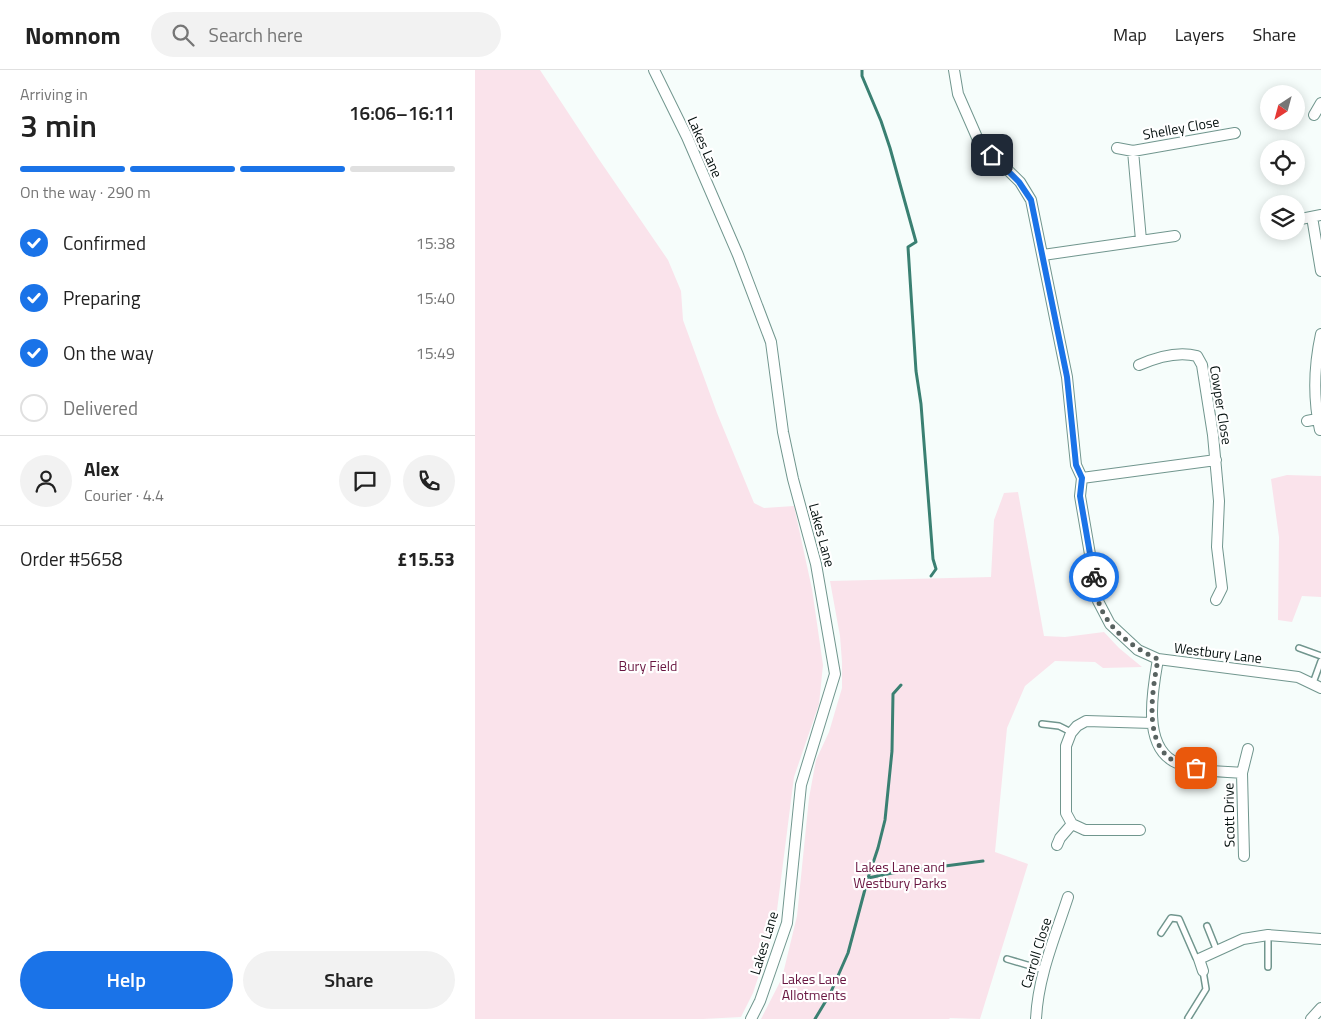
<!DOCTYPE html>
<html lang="en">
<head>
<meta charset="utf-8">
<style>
	body { margin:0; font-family:"Titillium Web",sans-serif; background:#f2f2f2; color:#222; height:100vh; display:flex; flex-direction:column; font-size:19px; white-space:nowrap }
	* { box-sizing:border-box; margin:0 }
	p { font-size:16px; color:#767676 }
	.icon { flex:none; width:28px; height:28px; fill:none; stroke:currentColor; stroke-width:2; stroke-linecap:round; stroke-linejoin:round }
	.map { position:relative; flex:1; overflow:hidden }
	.details { display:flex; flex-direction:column; background:#fff; width:475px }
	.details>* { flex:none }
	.needle { width:32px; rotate:216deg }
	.controls { position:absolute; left:785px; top:15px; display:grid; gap:10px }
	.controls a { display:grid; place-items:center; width:45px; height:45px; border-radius:50%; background:#fff; box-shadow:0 2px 12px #0003; font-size:25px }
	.pin { position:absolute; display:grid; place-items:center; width:42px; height:42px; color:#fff; margin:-21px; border-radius:10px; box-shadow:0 2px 8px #0006 }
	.courier { position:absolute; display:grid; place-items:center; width:50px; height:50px; margin:-25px; border:4px solid #1a73e8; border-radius:50%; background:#fff; color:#222; box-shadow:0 1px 6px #0007 }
	.summary em { font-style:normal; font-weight:600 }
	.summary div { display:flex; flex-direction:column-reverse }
	.summary { display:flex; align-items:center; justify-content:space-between; height:85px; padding:0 20px }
	h1 { font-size:32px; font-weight:600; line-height:38px }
	.bar { display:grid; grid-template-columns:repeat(4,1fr); gap:8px 5px; align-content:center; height:60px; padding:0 20px }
	.bar i { height:6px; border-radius:4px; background:#e0e0e0 }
	.bar .active { background:#1a73e8 }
	.bar p { grid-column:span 4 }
	.line { display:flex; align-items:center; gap:12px; padding:0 20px; border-top:1px solid #e0e0e0 }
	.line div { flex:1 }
	.round { display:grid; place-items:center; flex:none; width:52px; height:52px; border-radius:26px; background:#f2f2f2 }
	ol { padding:0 20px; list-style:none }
	li { display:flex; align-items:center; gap:15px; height:55px }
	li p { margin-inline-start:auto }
	li .icon { padding:5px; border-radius:50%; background:#1a73e8; color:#fff; stroke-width:4 }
	li:last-child { color:#767676 }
	li i { width:28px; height:28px; border:2px solid #e0e0e0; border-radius:50% }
	.primary-button { display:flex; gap:10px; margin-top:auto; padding:10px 20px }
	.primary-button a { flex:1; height:58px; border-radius:30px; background:#1a73e8; color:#fff; font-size:20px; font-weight:600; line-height:58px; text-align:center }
	.primary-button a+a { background:#f2f2f2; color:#222 }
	header { display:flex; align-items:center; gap:30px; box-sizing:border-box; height:70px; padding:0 25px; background:#fff; border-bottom:1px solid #e0e0e0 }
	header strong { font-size:24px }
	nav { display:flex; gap:28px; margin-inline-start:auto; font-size:18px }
	.search { width:350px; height:45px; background:#f2f2f2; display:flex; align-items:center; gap:12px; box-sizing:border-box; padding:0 18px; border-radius:28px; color:#767676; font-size:19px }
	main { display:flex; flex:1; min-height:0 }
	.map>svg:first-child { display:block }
	.green { fill:#fae3eb }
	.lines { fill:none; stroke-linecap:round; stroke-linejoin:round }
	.stream { stroke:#3a8072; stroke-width:3 }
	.service-casing { stroke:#71968e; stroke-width:8 }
	.minor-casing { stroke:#71968e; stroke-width:12 }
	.service { stroke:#fff; stroke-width:5 }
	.minor { stroke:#fff; stroke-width:10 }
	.done { stroke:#586260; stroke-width:5; stroke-dasharray:0 9 }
	.route { stroke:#1a73e8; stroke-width:6 }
	.labels { text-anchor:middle; stroke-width:4.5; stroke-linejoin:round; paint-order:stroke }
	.street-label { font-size:14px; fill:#030f0d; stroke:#fff }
	.park-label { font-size:14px; fill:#691641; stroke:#fff }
</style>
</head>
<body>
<header>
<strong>Nomnom</strong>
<div class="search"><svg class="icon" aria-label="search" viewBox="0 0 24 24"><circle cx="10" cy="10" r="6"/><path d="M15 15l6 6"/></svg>Search here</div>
<nav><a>Map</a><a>Layers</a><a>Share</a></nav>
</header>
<main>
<section class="details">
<div class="summary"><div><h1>3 min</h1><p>Arriving in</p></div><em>16:06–16:11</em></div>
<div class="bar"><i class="active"></i><i class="active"></i><i class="active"></i><i></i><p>On the way · 290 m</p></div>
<ol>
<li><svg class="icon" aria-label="check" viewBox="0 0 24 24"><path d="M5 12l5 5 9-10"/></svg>Confirmed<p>15:38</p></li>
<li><svg class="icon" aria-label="check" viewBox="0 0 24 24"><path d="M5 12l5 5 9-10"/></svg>Preparing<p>15:40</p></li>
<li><svg class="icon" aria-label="check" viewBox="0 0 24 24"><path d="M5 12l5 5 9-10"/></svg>On the way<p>15:49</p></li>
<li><i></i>Delivered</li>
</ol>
<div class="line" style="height:90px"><a class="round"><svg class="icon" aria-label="person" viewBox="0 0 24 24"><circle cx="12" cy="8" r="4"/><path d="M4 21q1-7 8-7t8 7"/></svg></a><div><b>Alex</b><p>Courier · 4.4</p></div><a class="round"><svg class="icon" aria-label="chat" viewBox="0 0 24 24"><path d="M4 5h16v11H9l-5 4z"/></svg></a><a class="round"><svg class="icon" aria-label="phone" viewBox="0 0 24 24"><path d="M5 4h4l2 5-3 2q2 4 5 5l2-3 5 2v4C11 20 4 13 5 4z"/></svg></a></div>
<div class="line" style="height:65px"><div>Order #5658</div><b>£15.53</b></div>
<div class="primary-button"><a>Help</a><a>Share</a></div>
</section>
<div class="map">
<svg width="846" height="949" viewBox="0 0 846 949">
	<rect width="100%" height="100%" fill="#f6fdfb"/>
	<path class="green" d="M0 0H65L123 88 193 190 206 221 208 250 242 343 279 433 289 438 319 436 337 519 348 595 344 634 319 707 300 856 278 923 266 947 228 949H0Z
		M812 405 846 406V527L827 526 817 552 803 550 804 467 796 409Z
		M543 422 569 566 590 567 629 562 644 578 667 597 628 598 620 592 580 591 550 616 532 658 520 782 553 794 505 949 475 948 474 949H286L307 908 322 846 334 728 341 690 354 662 367 618V592L365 566 355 511 516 507 519 450 529 423Z"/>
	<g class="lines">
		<path class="stream" d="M387 0V6L406 51 415 78 441 172 433 177 441 301 446 334 458 489 461 499 456 506
			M393 808 417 803 508 791
			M340 949 355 924 373 883 393 808 403 778 410 750 417 681 418 624 426 615"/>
		<g class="service-casing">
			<path id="service" d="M824 578 846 586
				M838 613 846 591
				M567 654 584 656 596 662
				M732 856 742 881
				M686 863 696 848 704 849 721 888H723
				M532 889 569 900
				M793 897V865
				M713 948 731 919 728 901"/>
		</g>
		<g class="minor-casing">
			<path id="minor" d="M179 0 212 67 263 185 296 272 308 362 318 409 341 494 360 604 326 715 312 853 285 931 276 949
				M479 0 483 24 504 72 545 112 556 130 592 307 601 395 607 408 605 426 623 531 635 554 663 580 683 589 823 607 846 618
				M839 45 846 33
				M642 78 658 81 760 63
				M658 81 666 170
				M837 147 846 201
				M821 150 846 145
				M568 185 700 166
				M664 295C682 287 703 281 722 286L727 295 738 365 744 431 742 477 747 518 741 530
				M832 351 842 349
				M845 360C838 328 839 296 846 264
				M607 408 741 390
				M683 589C678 618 667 673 698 691 718 702 746 701 767 703
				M665 760H610L597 754 591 743V676L596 663 602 656 611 651 677 653
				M582 775 585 768 597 754
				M769 786 767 703 773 679
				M728 901 724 889 768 869 793 865 846 869
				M561 949C563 906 580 867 593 827
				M836 949 846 938"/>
		</g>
		<use href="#service" class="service"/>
		<use href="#minor" class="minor"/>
	</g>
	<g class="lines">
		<path class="done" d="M619 507C620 515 621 523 623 530 631 558 658 578 683 589 678 618 667 673 699 691 705 695 713 696 721 698"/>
		<path class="route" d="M517 85 544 112 556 130 592 307 601 395 607 408 605 426 619 507"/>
	</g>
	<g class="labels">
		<g class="street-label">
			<text transform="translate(706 58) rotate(-10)" y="5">Shelley Close</text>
			<text transform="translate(230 77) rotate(66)" y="5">Lakes Lane</text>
			<text transform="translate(746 335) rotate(81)" y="5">Cowper Close</text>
			<text transform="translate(347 465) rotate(75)" y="5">Lakes Lane</text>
			<text transform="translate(743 583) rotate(7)" y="5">Westbury Lane</text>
			<text transform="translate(754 745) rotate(-91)" y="5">Scott Drive</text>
			<text transform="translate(289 873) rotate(-73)" y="5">Lakes Lane</text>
			<text transform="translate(561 883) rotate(-73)" y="5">Carroll Close</text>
		</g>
		<g class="park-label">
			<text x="173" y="601">Bury Field</text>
			<text x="425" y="802">Lakes Lane and<tspan x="425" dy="16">Westbury Parks</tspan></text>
			<text x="339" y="914">Lakes Lane<tspan x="339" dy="16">Allotments</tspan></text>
		</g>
	</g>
</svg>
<div class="controls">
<a><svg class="needle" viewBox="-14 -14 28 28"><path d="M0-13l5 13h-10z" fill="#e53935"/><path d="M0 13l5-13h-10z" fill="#767676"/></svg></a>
<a><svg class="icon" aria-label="locate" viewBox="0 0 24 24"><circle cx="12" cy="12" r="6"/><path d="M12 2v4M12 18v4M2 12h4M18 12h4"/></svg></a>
<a><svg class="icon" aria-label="layers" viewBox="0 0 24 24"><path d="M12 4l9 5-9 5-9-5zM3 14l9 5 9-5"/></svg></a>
</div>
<div class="pin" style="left:721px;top:698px;background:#ea580c"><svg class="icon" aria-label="bag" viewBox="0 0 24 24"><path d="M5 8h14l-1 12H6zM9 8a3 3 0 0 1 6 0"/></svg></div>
<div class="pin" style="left:517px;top:85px;background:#1f2937"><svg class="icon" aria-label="home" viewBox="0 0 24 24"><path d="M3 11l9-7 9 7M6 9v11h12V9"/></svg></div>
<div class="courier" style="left:619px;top:507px"><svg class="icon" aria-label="bike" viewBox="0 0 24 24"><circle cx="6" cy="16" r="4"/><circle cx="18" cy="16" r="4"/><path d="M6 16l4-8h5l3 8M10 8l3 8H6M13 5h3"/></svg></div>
</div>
</main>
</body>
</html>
